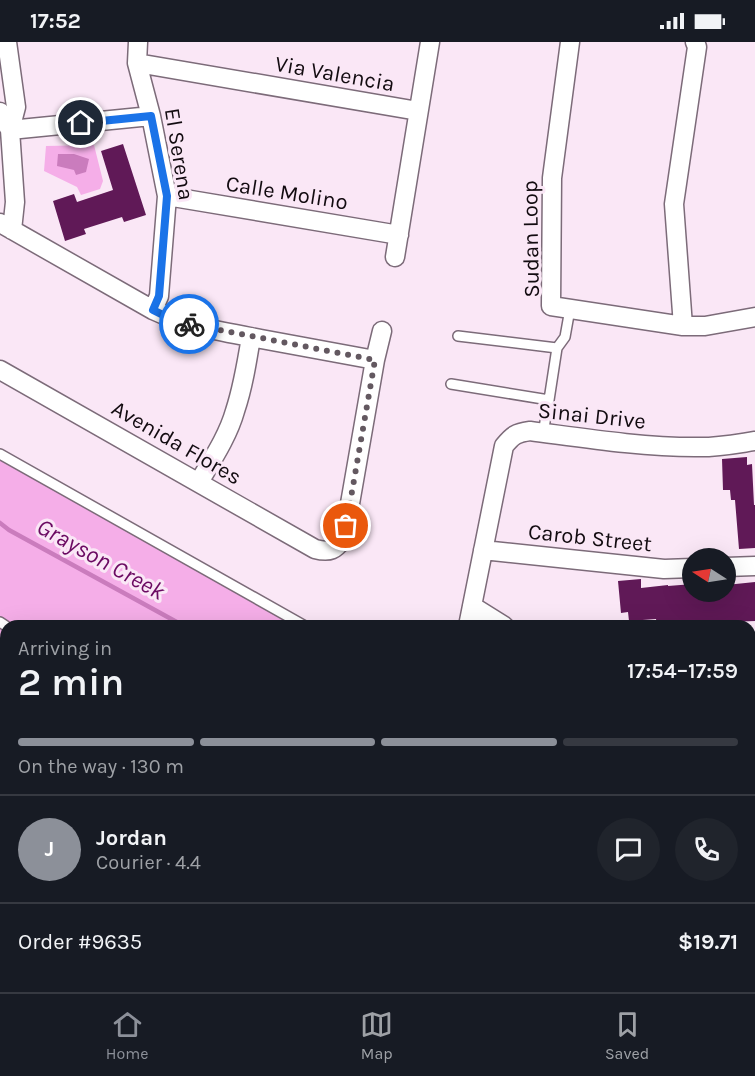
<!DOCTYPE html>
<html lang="en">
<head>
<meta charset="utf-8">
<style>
	body { margin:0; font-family:Karla,sans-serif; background:#20242c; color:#f1f3f6; height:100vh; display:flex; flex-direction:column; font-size:22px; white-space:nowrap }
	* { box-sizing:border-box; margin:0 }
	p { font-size:20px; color:#9ea1a6 }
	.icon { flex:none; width:33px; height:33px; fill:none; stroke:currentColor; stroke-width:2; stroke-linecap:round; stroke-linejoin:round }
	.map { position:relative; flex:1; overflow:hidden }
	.sheet { position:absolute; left:0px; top:578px; width:756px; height:374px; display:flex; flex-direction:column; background:#171b24; border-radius:18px 18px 0 0; box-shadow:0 6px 24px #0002 }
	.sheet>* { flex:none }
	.needle { width:39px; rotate:282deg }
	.tools { position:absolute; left:682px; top:506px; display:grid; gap:12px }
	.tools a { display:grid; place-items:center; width:54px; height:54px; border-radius:50%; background:#171b24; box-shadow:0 6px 24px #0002; font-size:30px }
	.pin { position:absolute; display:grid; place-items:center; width:51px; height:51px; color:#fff; margin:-26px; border:3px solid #fff; border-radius:50%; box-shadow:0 2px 6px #0007 }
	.courier { position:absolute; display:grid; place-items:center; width:60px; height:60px; margin:-30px; border:4px solid #1a73e8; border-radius:50%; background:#fff; color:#222; box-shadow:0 2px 8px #0007 }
	.head em { font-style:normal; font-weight:600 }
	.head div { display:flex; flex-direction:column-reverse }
	.head { display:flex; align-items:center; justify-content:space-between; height:102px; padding:0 18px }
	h1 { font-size:39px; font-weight:600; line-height:45px }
	.bar { display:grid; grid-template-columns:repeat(4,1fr); gap:9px 6px; align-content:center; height:72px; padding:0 18px }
	.bar i { height:8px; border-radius:4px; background:#363941 }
	.bar .current { background:#8c9099 }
	.bar p { grid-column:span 4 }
	.line { display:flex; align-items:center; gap:15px; padding:0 18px; border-top:2px solid #363941 }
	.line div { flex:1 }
	.round { display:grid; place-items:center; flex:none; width:63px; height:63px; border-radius:32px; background:#20242c }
	.status { display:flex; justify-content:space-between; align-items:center; height:42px; padding:0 30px; background:#171b24; direction:ltr }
	.status svg { height:16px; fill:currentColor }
	.tab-bar { display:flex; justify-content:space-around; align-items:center; height:84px; border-top:2px solid #363941; background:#171b24; font-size:16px; color:#9ea1a6 }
	.tab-bar a { display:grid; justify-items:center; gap:3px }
	.tab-bar .current { color:#8c9099 }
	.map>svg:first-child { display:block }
	.green { fill:#f5aee8 }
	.water { fill:#ca7cbd }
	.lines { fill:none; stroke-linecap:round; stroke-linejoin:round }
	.stream { stroke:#ca7cbd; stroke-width:4.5 }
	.building { fill:#601957 }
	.lane-casing { stroke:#7c6b79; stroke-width:12 }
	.street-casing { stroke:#7c6b79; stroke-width:21 }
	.highway-casing { stroke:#7c6b79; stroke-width:36 }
	.lane { stroke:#fff; stroke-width:9 }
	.street { stroke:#fff; stroke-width:18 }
	.highway { stroke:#fff; stroke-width:33 }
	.done { stroke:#635860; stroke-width:6; stroke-dasharray:0 10.8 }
	.route { stroke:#1a73e8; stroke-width:8 }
	.labels { text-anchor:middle; stroke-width:6; stroke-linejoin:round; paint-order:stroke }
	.street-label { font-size:22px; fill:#120b10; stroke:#fae7f6 }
	.water-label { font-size:24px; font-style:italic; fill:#6b0a62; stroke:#fae7f6 }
</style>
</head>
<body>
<div class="status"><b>17:52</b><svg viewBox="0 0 49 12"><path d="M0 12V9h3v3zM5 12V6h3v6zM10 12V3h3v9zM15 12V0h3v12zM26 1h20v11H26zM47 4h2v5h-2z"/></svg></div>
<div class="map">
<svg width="755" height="950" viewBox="0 0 755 950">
	<rect width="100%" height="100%" fill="#fae7f6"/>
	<path class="green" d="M94 103 103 139 100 147 81 153 77 145 44 129 46 104Z
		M0 412 305 583 6 584V911L0 909Z"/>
	<path class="water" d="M58 112H74L89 117 86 130 76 133 74 128 57 124Z"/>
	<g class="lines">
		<path class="stream" d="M0 481 9 488 184 584"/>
	</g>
	<path class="building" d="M123 102 146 173 124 180 122 175 84 187 86 192 65 199 53 159 74 152 77 160 113 148 101 109Z
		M747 415V423L752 422 754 463H755V506L739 507 735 458H731L730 448H723L722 417Z
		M641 537V546L668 543V544L693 542V549H726V543L755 540V579L702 581 703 584H684V581L657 583 656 577 629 579 628 570 621 571 618 539Z"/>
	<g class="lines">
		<g class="lane-casing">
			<path id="lane" d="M458 294 557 306
				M451 342 549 358 543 391
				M549 358 557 306 565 295 570 267
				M0 412 305 584
				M0 580 6 584
				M750 870 755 873
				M622 945 630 950"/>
		</g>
		<g class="street-casing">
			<path id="street" d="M138 0 137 21 151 74 167 154 159 254 153 268
				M570 0 552 136 551 264 683 284 674 162 697 5 695 0
				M137 21 418 69
				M0 70 10 88 16 65 7 0
				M167 154 399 193
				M0 181 153 268C187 284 224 290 261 297 299 304 337 311 375 318
				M12 188 15 160 10 88 151 74
				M395 215 430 0
				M683 284H705L755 275
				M0 328 315 507C330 511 335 508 344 496L375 318 382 289
				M199 440C212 418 228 394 235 369 243 345 247 320 251 295
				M483 508 664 527 693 526
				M726 525 755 524
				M472 564 504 584
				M468 584 504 404C513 393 516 391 530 389 584 396 640 405 695 405 715 406 735 402 755 399
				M750 649H755
				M750 738 755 742"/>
		</g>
		<g class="highway-casing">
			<path id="highway" d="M0 909 6 911
				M750 910 755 911
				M750 943H755
				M266 950 294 945
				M456 950 471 948 516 945"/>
		</g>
		<use href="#lane" class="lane"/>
		<use href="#street" class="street"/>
		<use href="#highway" class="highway"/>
	</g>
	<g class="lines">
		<path class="done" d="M189 282 375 318 346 484"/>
		<path class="route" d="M81 81 151 74 167 154 159 254 153 268 169 276 189 282"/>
	</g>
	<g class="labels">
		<g class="street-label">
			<text transform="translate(335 31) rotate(10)" y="8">Via Valencia</text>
			<text transform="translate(180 112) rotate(81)" y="8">El Serena</text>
			<text transform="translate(287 150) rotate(9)" y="8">Calle Molino</text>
			<text transform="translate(530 197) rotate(-91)" y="8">Sudan Loop</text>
			<text transform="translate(592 373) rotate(6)" y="8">Sinai Drive</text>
			<text transform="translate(177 400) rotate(30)" y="8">Avenida Flores</text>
			<text transform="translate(590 495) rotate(6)" y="8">Carob Street</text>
		</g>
		<g class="water-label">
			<text transform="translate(101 517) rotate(29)" y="8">Grayson Creek</text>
		</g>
	</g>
</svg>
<div class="tools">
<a><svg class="needle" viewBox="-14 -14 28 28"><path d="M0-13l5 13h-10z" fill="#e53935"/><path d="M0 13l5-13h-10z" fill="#9ea1a6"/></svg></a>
</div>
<div class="pin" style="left:346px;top:484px;background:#ea580c"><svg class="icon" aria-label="bag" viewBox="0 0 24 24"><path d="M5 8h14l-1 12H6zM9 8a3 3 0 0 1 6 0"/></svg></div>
<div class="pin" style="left:81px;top:81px;background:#1f2937"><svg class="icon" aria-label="home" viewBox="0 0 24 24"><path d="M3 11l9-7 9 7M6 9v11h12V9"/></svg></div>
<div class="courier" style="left:189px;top:282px"><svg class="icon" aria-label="bike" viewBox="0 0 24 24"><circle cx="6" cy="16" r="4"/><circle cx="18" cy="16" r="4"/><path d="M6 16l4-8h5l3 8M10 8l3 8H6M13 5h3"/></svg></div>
<section class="sheet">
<div class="head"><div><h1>2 min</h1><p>Arriving in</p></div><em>17:54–17:59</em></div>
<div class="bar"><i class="current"></i><i class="current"></i><i class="current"></i><i></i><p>On the way · 130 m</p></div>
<div class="line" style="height:108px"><b class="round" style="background:#8c9099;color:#fff">J</b><div><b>Jordan</b><p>Courier · 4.4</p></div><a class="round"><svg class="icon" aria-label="chat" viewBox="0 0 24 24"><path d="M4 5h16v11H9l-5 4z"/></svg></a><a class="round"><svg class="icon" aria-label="phone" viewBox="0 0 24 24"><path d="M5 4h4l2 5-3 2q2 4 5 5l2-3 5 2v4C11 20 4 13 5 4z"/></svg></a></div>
<div class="line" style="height:78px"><div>Order #9635</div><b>$19.71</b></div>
</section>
</div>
<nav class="tab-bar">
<a class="current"><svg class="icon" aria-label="home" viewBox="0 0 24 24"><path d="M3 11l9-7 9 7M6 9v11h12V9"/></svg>Home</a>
<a><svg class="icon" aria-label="map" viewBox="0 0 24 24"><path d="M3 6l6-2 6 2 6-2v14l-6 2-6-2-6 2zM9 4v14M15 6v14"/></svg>Map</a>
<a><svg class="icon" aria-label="saved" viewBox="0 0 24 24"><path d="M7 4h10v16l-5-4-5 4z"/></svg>Saved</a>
</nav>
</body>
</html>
